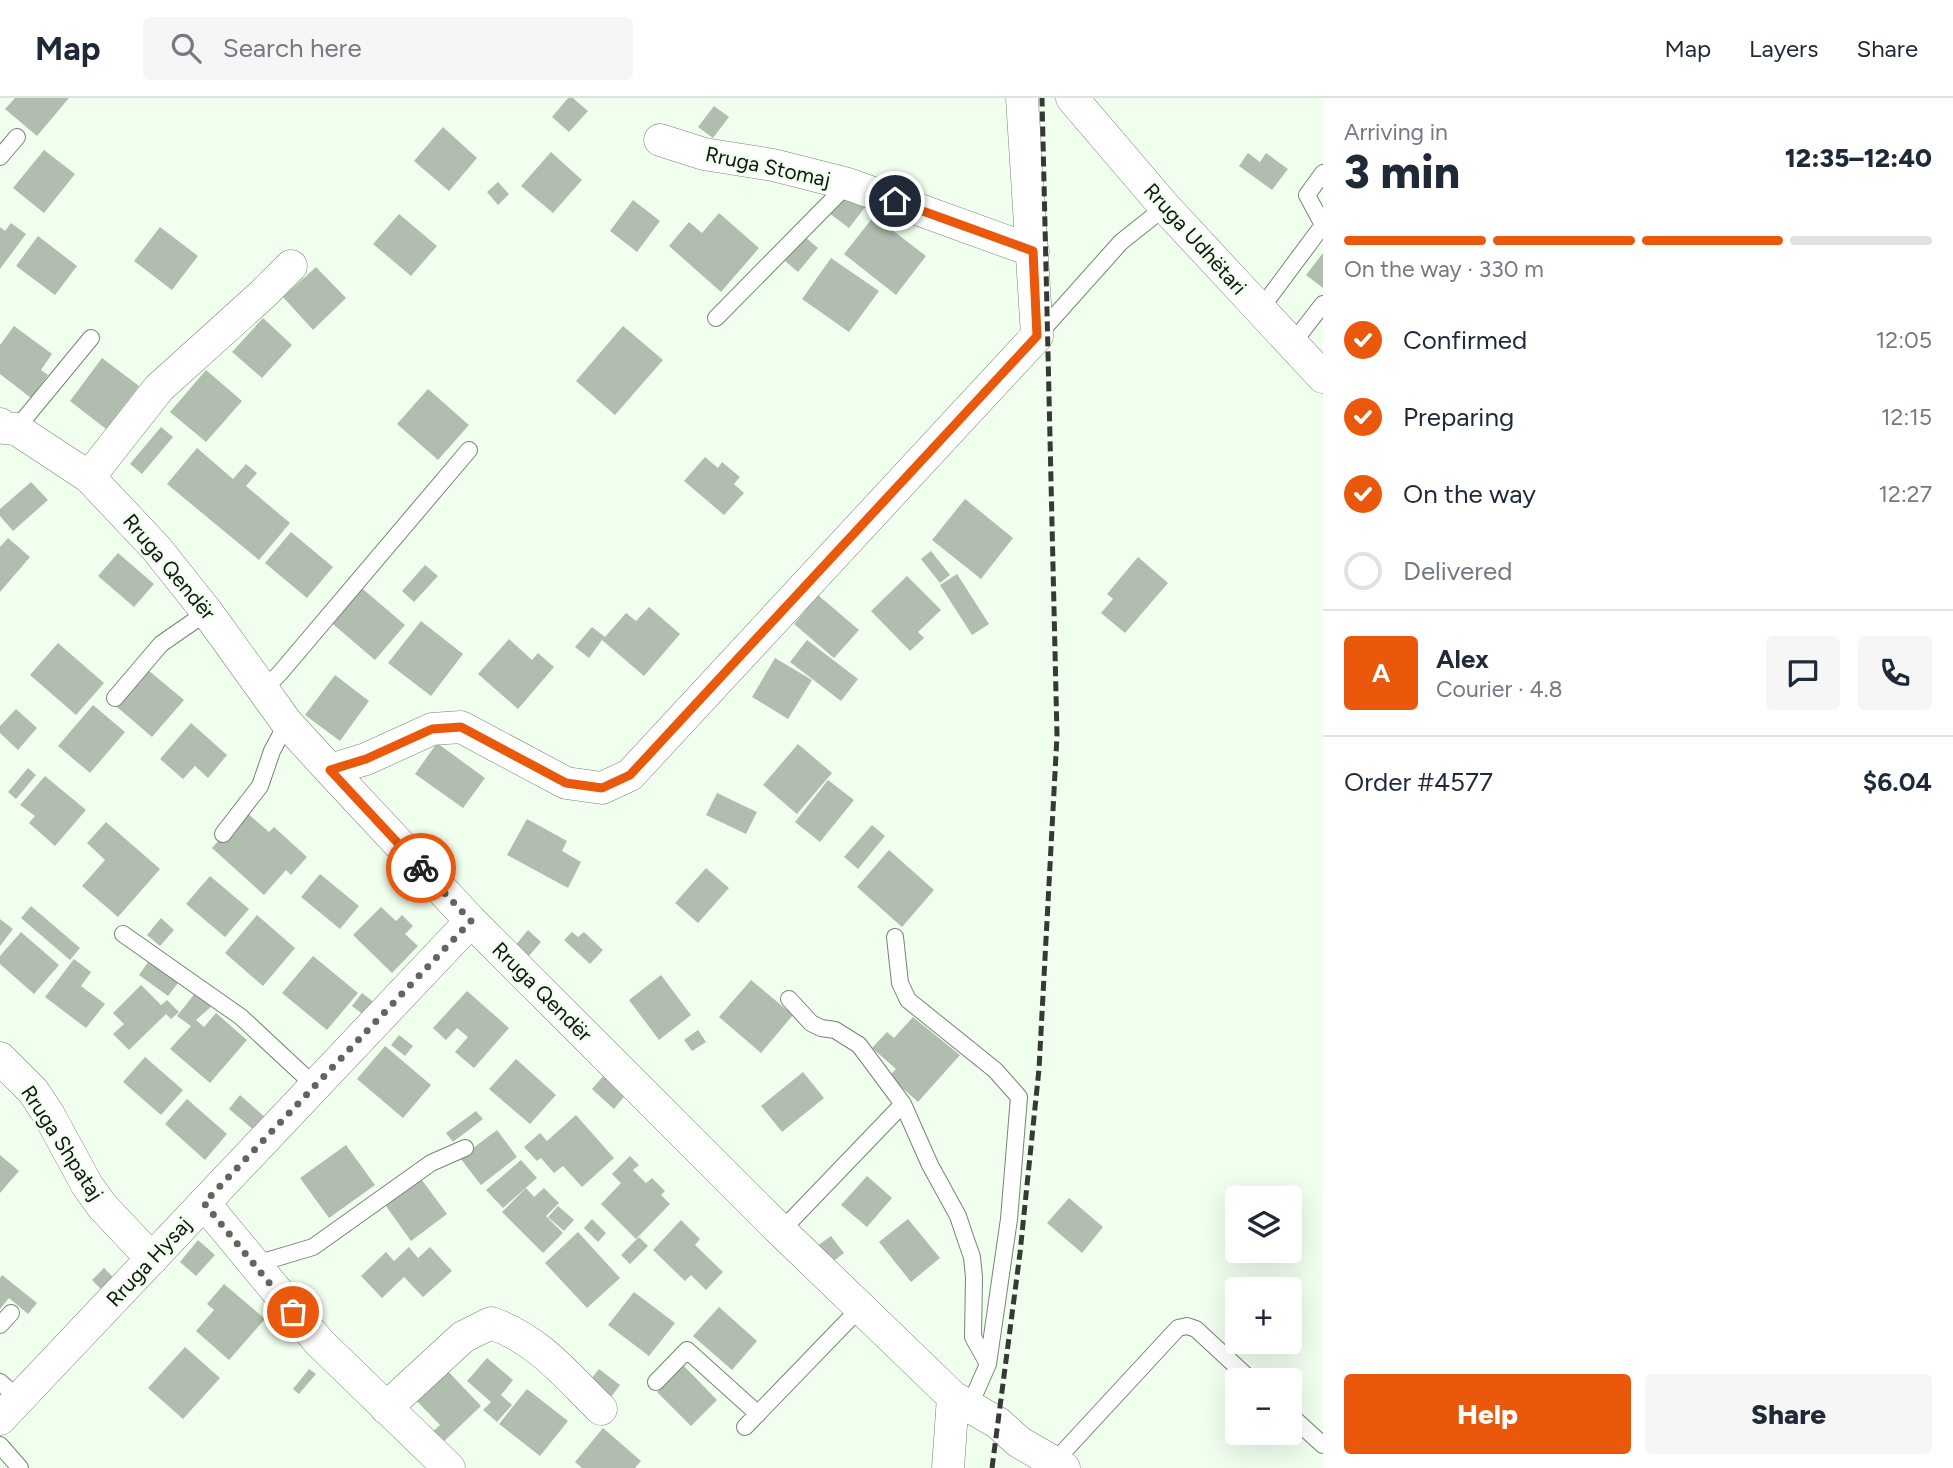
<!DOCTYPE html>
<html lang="en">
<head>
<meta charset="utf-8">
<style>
	body { margin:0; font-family:Figtree,sans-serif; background:#f6f6f7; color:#1f2937; height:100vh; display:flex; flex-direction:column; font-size:26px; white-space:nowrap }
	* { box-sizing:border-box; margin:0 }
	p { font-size:23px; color:#747a83 }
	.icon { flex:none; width:38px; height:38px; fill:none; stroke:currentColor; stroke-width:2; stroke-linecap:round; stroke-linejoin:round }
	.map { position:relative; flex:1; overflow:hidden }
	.sheet { display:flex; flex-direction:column; background:#fff; width:630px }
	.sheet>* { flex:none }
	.buttons { position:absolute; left:1225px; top:1088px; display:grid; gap:14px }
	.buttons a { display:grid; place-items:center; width:77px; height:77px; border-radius:7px; background:#fff; box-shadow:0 7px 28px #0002; font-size:35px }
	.pin { position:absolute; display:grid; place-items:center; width:60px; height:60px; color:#fff; margin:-30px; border:4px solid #fff; border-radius:50%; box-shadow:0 2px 7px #0007 }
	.courier { position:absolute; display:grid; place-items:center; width:70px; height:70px; margin:-35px; border:5px solid #ea580c; border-radius:50%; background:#fff; color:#222; box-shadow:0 2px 9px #0007 }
	.summary em { font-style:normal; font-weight:800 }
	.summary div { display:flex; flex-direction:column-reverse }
	.summary { display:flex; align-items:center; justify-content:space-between; height:119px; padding:0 21px }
	h1 { font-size:46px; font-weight:800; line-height:52px }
	.bar { display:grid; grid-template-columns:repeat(4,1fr); gap:10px 7px; align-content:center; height:84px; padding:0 21px }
	.bar i { height:9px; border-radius:5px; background:#e0e1e3 }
	.bar .on { background:#ea580c }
	.bar p { grid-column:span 4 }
	.line { display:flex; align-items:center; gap:18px; padding:0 21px; border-top:2px solid #e0e1e3 }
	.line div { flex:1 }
	.round { display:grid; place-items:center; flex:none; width:74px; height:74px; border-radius:7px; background:#f6f6f7 }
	ol { padding:0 21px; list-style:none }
	li { display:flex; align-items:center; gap:21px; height:77px }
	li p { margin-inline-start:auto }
	li .icon { padding:7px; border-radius:50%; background:#ea580c; color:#fff; stroke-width:4 }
	li:last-child { color:#747a83 }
	li i { width:38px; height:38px; border:4px solid #e0e1e3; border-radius:50% }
	.action { display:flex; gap:14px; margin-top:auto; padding:14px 21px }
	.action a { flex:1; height:80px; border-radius:7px; background:#ea580c; color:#fff; font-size:28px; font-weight:800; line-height:80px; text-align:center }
	.action a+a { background:#f6f6f7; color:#1f2937 }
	header { display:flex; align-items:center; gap:42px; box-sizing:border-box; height:98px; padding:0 35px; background:#fff; border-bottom:2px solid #e0e1e3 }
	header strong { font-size:33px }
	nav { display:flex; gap:38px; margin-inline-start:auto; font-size:24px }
	.search { width:490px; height:63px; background:#f6f6f7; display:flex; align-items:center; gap:18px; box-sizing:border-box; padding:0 24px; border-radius:7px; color:#747a83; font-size:26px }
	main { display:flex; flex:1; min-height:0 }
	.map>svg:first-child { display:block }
	.building { fill:#b1beaf }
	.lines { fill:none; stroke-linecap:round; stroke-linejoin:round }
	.service-casing { stroke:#778475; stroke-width:18 }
	.minor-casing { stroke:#778475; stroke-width:33 }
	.service { stroke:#fff; stroke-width:16 }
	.minor { stroke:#fff; stroke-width:32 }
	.rail { stroke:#353b34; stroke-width:5; stroke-dasharray:10 5; stroke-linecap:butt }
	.done { stroke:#5f675d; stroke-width:7; stroke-dasharray:0 12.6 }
	.route { stroke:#ea580c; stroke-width:9 }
	.labels { text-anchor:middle; stroke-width:5; stroke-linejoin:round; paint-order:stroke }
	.street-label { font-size:21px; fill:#10150f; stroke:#f1ffef }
</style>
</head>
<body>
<header>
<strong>Map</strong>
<div class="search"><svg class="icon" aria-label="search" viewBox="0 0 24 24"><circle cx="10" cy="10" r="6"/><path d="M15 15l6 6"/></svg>Search here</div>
<nav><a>Map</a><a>Layers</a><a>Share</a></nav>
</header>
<main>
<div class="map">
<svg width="1323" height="1370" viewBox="0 0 1323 1370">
	<rect width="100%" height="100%" fill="#f1ffef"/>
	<path class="building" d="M15 0H69L37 38 5 11Z
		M568 0H573L588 13 569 34 552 19Z
		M714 8 729 19 713 40 698 29Z
		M443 29 477 60 449 93 414 63Z
		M44 52 75 76 44 115 13 90Z
		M551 54 582 82 553 115 521 88Z
		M1248 55 1260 64 1266 55 1288 71 1272 92 1239 68Z
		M498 84 509 96 498 107 487 94Z
		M849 89 869 104 849 130 829 115Z
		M633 102 660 123 637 154 610 133Z
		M719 115 759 150 721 194 669 148 689 124 702 135Z
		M399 116 437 148 411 178 373 146Z
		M874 118 926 158 896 197 844 156Z
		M11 125 26 136 0 171V129L5 133Z
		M160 129 198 158 172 192 134 163Z
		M38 138 77 168 55 197 16 168Z
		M805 139 818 150 798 174 785 163Z
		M1323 155V190L1306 177Z
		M831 160 879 193 849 234 802 201Z
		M316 169 346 200 313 232 283 199Z
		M263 220 292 247 262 280 232 254Z
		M14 228 52 256 41 272 48 277 31 300 0 276V247Z
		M623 228 663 262 615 317 576 283Z
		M102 260 139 288 106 331 70 303Z
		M206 272 242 303 206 344 170 314Z
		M428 291 469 327 438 362 397 326Z
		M161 329 173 339 142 376 130 366Z
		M197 350 233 381 246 366 257 375 246 388 290 425 259 462 167 386Z
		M705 359 718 370 722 364 740 379 734 386 744 395 724 417 684 383Z
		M31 384 48 402 13 433 0 418V411Z
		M965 401 1013 440 981 481 932 442Z
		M291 434 333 469 307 500 265 465Z
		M8 440 30 459 0 494V449Z
		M931 453 950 477 940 485 921 461Z
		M118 455 154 486 134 509 98 478Z
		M1138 459 1168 485 1125 535 1101 515 1113 501 1107 496Z
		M425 467 438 478 414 504 402 493Z
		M957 476 989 526 972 537 940 487Z
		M907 478 941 512 918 534 924 540 910 553 871 513Z
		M357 486 405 527 375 562 327 521Z
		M818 497 859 532 834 560 794 526Z
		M649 509 680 536 644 578 602 542 589 560 575 549 592 529 605 539 626 515 636 523Z
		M421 523 463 556 431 598 388 565Z
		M509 541 532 562 538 555 554 569 518 611 478 576Z
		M807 542 858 581 841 603 790 564Z
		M58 545 104 585 76 617 30 577Z
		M775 560 812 582 788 621 752 599Z
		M142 567 184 602 152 639 111 604Z
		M335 577 369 603 340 643 305 617Z
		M93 607 125 634 90 675 58 648Z
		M16 611 37 630 18 652 0 635V628Z
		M191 625 227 657 208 680 195 668 183 681 160 661Z
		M437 645 485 680 463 710 415 676Z
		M798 646 832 675 797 716 763 687Z
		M28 670 36 677 16 701 8 694Z
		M45 678 86 712 55 748 29 725 35 718 20 707Z
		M828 682 854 702 820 744 795 724Z
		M717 695 757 714 746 736 706 717Z
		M245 713 269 734 274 729 307 759 291 777 286 772 264 797 212 750Z
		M527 721 567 743 562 753 581 764 568 790 507 757Z
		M106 724 160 771 118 819 82 788 105 762 87 745Z
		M872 727 885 738 858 771 844 759Z
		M889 752 934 792 902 829 857 789Z
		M706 770 729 790 698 825 675 805Z
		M320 776 359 808 340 831 301 799Z
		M210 778 249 811 225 839 186 806Z
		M31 808 80 850 70 862 21 820Z
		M381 809 396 823 402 817 413 828 405 836 418 848 392 875 353 837Z
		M257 817 295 850 263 888 225 855Z
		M161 820 174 832 160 848 147 837Z
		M0 821 13 831 0 848Z
		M528 832 541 844 522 866 509 855Z
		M21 834 59 867 34 896 0 866V858Z
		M572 834 578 839 584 834 603 852 590 866 564 842Z
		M313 858 358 895 327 932 282 895Z
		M151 860 181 881 168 898 139 877Z
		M74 861 91 874 81 888 105 906 86 930 45 899Z
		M661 877 691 917 659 942 629 902Z
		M751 882 793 917 761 955 719 919Z
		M141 887 161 907 167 902 179 914 171 921 166 916 129 952 113 936 124 926 113 915Z
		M467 893 509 930 474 970 455 954 468 939 457 930 446 942 433 930Z
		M196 894 213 907 196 922 204 929 216 915 247 942 210 985 170 951 191 928 177 918Z
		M362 895 375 905 365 918 352 908Z
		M913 919 960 957 918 1004 889 978 896 971 872 950 887 934 894 940Z
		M698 932 706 944 692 953 684 942Z
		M399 937 413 948 405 958 391 947Z
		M385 948 431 987 403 1020 357 981Z
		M145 959 183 992 161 1017 123 984Z
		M516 961 556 997 530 1026 489 991Z
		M803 974 824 1000 782 1034 761 1008Z
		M605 976 627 995 614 1011 592 991Z
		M240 997 266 1020 255 1033 229 1011Z
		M187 1001 227 1036 205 1062 165 1026Z
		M476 1013 483 1021 453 1044 446 1035Z
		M576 1017 614 1060 582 1089 563 1068 554 1075 541 1060 537 1063 524 1049 540 1035 547 1043Z
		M497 1032 517 1059 481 1087 460 1060Z
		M346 1047 375 1087 329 1120 300 1080Z
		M0 1057 19 1073 0 1095Z
		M630 1058 639 1067 633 1072 646 1085 652 1080 665 1093 661 1097 670 1106 636 1141 601 1106 621 1085 612 1076Z
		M521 1062 537 1080 503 1110 486 1092Z
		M419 1078 447 1116 411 1143 383 1104Z
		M867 1078 892 1100 867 1129 841 1107Z
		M526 1090 534 1099 544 1090 559 1105 546 1118 563 1135 543 1155 502 1114Z
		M1069 1100 1103 1129 1082 1155 1047 1125Z
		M558 1108 574 1122 564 1133 548 1119Z
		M592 1121 606 1135 598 1144 584 1130Z
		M908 1121 940 1160 911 1184 879 1144Z
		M681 1122 700 1141 695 1147 723 1174 706 1192 691 1177 685 1183 653 1152Z
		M578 1134 620 1180 587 1210 545 1165Z
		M831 1138 844 1155 831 1165 817 1148Z
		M639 1139 648 1148 630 1166 621 1157Z
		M198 1142 215 1157 196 1178 180 1164Z
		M409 1149 418 1160 430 1149 452 1173 423 1199 404 1179 382 1200 361 1178 386 1154 394 1163Z
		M104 1170 117 1183 105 1195 92 1182Z
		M2 1177 37 1205 28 1216 9 1200 0 1211V1180Z
		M224 1186 265 1221 229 1262 196 1233 214 1212 207 1206Z
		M634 1194 675 1225 649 1258 608 1227Z
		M719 1209 757 1243 732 1272 693 1238Z
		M185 1249 220 1280 183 1321 148 1290Z
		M487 1260 513 1282 501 1297 512 1307 497 1324 483 1312 491 1304 467 1283Z
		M443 1268 481 1308 439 1348 429 1337 440 1327 412 1298Z
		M684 1268 717 1302 691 1328 657 1294Z
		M309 1271 316 1276 299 1296 293 1291Z
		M599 1271 620 1287 605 1307 584 1290Z
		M527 1291 568 1323 540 1358 499 1326Z
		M603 1330 641 1363 635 1370H582L575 1364Z"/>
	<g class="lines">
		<g class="service-casing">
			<path id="service" d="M0 59 17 39
				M1259 213 1323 127 1307 97 1323 75
				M716 220 848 86
				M1037 238 1121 144 1165 109
				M1292 246 1323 206
				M16 331 91 240
				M263 592 280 575 469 352
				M115 600 161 546 207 514
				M223 736 260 688 272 653 287 625
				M123 836 241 919 315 988
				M895 839 900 885 908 902 995 972 1019 999 1009 1121 988 1266 970 1307
				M903 1006 930 1067 958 1118 965 1139 972 1159 974 1179 973 1239 988 1266
				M781 1133 903 1006 859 947 835 932 821 930 811 925 789 901
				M256 1166 313 1149 431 1065 465 1050
				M0 1227 11 1215
				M0 1284 19 1301
				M656 1284 687 1252 758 1316
				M1290 1317 1323 1347
				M745 1329 860 1210
				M0 1347 20 1370
				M1054 1364 1178 1230 1187 1228 1196 1231 1252 1283"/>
		</g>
		<g class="minor-casing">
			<path id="minor" d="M1072 0 1165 109 1323 279
				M660 42 704 56 773 67 848 86 1033 153
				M0 326 4 330 16 331 89 379 156 450 207 514 287 625 330 672 471 823 781 1133 953 1299 998 1325 1019 1344 1064 1370
				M89 379 159 290 263 196 291 168
				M330 672 366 661 432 631 461 629 566 685 602 690 630 677 1037 238 1022 0
				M0 960 33 993 49 1017 87 1087 102 1108 152 1161
				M204 1105 319 1244 449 1370
				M386 1310 463 1239 491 1225C538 1241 567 1278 601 1311
				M0 1321 471 823
				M948 1370 953 1299"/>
		</g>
		<use href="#service" class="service"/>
		<use href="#minor" class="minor"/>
		<path class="rail" d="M992 1370 1020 1155 1039 971 1057 638 1042 0"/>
	</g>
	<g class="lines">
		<path class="done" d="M293 1214 204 1105 471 823 421 770"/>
		<path class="route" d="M421 770 330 672 366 661 432 631 461 629 566 685 602 690 630 677 1037 238 1033 153 895 103"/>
	</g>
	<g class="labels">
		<g class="street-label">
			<text transform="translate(768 69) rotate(12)" y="7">Rruga Stomaj</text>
			<text transform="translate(1195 141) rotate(48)" y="7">Rruga Udhëtari</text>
			<text transform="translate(169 469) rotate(50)" y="7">Rruga Qendër</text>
			<text transform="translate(542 894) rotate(45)" y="7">Rruga Qendër</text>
			<text transform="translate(62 1045) rotate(57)" y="7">Rruga Shpataj</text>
			<text transform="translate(149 1164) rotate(-47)" y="7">Rruga Hysaj</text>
		</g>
	</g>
</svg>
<div class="buttons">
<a><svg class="icon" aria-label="layers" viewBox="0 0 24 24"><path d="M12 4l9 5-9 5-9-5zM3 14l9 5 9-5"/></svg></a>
<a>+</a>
<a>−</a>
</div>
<div class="pin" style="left:293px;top:1214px;background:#ea580c"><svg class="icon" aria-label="bag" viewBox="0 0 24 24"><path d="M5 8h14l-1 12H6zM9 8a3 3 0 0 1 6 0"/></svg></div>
<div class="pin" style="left:895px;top:103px;background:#1f2937"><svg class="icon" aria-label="home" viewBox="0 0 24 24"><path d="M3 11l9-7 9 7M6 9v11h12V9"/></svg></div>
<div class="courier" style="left:421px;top:770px"><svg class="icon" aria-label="bike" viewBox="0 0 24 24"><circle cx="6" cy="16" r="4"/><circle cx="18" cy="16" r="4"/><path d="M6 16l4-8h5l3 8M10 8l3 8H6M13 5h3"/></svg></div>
</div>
<section class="sheet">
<div class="summary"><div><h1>3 min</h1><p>Arriving in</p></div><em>12:35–12:40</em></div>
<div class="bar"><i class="on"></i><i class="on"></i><i class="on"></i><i></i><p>On the way · 330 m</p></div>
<ol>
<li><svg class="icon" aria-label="check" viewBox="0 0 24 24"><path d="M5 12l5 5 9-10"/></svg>Confirmed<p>12:05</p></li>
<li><svg class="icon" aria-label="check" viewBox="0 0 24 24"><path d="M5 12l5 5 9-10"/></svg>Preparing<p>12:15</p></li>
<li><svg class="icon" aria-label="check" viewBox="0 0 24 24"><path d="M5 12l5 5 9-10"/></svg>On the way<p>12:27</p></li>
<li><i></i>Delivered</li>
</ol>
<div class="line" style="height:126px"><b class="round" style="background:#ea580c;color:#fff">A</b><div><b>Alex</b><p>Courier · 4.8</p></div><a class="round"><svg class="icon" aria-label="chat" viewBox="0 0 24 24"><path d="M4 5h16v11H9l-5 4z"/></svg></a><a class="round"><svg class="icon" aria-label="phone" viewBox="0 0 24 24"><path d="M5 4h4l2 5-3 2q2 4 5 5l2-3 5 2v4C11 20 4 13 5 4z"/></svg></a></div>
<div class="line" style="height:91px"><div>Order #4577</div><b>$6.04</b></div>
<div class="action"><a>Help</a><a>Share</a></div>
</section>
</main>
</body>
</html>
